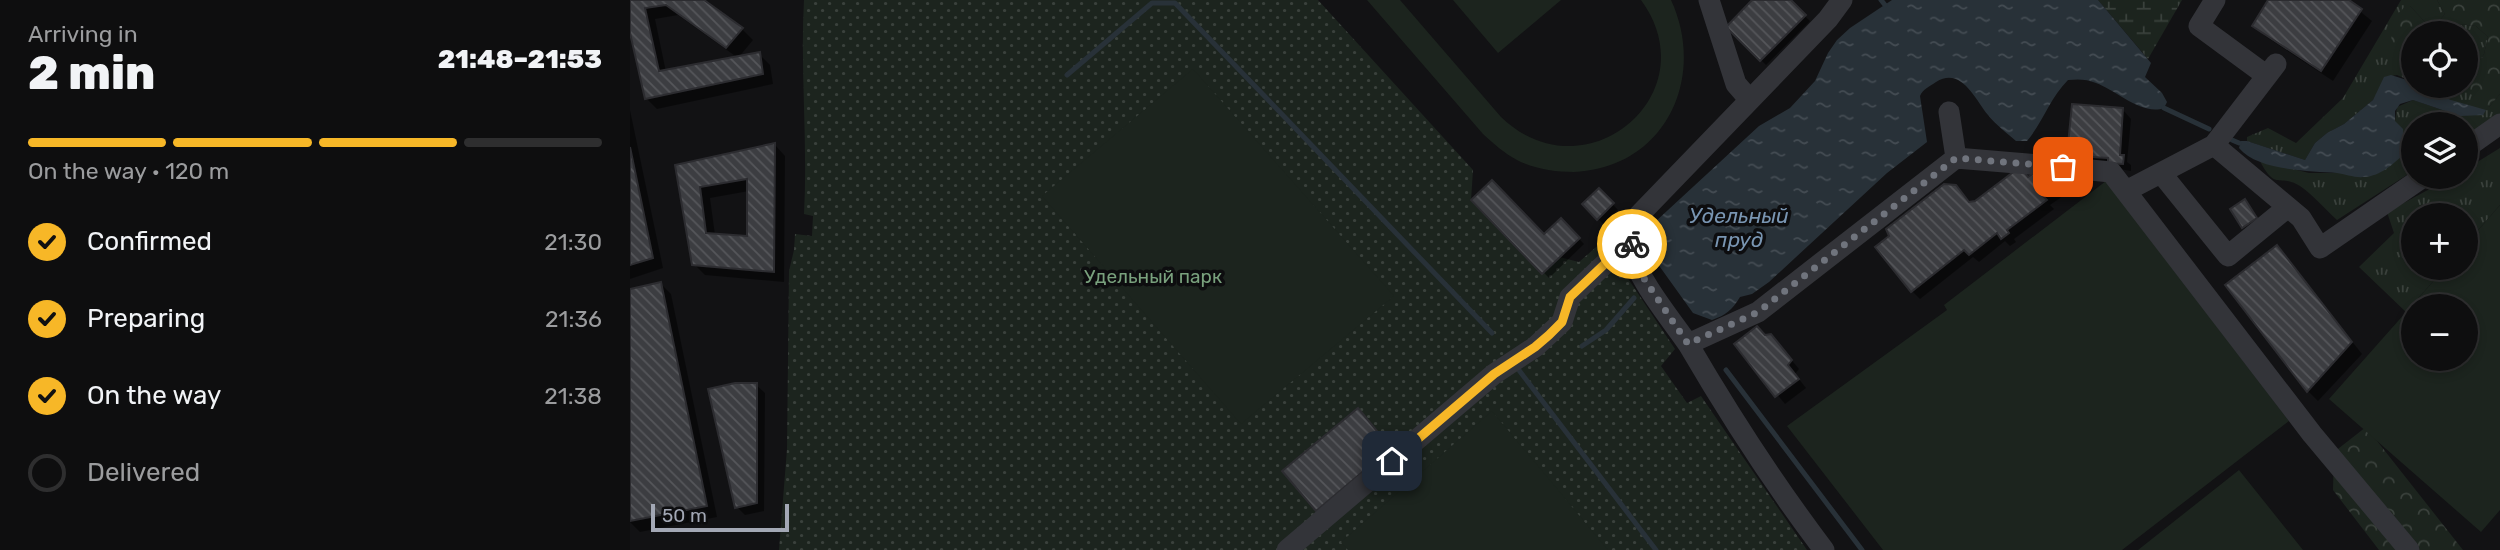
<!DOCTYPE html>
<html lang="en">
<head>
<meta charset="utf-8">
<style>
	body { margin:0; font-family:Rubik,sans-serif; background:#1c1c1d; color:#f1f3f6; height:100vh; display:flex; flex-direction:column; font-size:26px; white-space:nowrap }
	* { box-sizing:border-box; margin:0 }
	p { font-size:23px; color:#9b9c9e }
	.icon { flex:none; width:38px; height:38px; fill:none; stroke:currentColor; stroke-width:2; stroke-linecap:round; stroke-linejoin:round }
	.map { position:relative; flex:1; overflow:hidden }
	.panel { display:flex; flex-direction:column; background:#0e0e0f; width:630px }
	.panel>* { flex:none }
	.tools { position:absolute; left:1771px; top:21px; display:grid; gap:14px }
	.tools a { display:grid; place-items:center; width:77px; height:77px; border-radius:50%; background:#0e0e0f; box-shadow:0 4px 10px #0003,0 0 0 2px #2e2e2f; font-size:35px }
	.scale { position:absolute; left:21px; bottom:18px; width:138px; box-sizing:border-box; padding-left:7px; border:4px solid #a3a8b5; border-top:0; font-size:19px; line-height:24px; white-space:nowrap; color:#a3a8b5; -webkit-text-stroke:5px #0d0d0f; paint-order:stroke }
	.pin { position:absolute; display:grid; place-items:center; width:60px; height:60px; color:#fff; margin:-30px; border-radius:14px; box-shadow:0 4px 10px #0006 }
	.courier { position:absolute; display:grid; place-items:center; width:70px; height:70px; margin:-35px; border:5px solid #f7b727; border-radius:50%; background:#fff; color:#222; box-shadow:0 2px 9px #0007 }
	.head em { font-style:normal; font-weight:800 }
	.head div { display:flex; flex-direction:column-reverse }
	.head { display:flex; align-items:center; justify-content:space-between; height:119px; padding:0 28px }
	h1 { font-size:46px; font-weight:800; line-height:52px }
	.bar { display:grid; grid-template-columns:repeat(4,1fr); gap:10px 7px; align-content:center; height:84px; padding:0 28px }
	.bar i { height:9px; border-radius:5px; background:#2e2e2f }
	.bar .current { background:#f7b727 }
	.bar p { grid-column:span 4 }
	ol { padding:0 28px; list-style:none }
	li { display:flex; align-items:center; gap:21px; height:77px }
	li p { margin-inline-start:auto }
	li .icon { padding:7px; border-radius:50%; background:#f7b727; color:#111; stroke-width:4 }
	li:last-child { color:#9b9c9e }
	li i { width:38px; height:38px; border:4px solid #2e2e2f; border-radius:50% }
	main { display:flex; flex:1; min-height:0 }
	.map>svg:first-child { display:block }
	.grass { fill:url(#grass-tufts) }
	.forest { fill:url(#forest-crowns) }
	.wetland { fill:url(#wetland-marsh) }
	.park { fill:url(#park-dots) }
	.pitch { fill:#1c241e; fill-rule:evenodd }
	.water { fill:url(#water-ripples) }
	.shadow { fill:#0007; fill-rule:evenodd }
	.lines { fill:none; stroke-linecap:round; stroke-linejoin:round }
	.stream { stroke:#283138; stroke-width:5 }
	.building { fill:url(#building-back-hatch); stroke:#2c2c30; stroke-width:2; fill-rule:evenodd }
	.minor { stroke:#333439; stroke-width:21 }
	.done { stroke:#70747d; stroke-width:7; stroke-dasharray:0 12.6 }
	.route { stroke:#f7b727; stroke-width:9 }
	.labels { text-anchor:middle; stroke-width:7; stroke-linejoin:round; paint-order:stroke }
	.park-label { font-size:19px; fill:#79a17d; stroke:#0d0d0f }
	.water-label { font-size:21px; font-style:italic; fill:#7995b2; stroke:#0d0d0f }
</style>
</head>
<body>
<main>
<section class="panel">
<div class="head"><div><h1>2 min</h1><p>Arriving in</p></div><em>21:48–21:53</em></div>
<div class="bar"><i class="current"></i><i class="current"></i><i class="current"></i><i></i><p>On the way · 120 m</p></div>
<ol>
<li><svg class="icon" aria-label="check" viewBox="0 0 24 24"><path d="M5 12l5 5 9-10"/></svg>Confirmed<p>21:30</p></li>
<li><svg class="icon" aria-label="check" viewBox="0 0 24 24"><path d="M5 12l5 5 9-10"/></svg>Preparing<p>21:36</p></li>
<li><svg class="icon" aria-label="check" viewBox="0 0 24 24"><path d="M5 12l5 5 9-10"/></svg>On the way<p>21:38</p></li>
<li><i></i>Delivered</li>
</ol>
</section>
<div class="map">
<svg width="1870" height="550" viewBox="0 0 1870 550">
	<defs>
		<pattern id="grass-tufts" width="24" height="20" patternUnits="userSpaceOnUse" patternTransform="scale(1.75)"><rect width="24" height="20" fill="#1c241e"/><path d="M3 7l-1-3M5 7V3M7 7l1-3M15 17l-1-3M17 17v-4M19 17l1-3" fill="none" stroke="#3a413c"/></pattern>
		<pattern id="forest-crowns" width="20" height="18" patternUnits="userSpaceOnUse" patternTransform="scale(1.75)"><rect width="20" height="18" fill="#1c241e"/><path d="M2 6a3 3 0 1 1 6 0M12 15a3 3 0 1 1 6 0" fill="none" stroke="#3a413c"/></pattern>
		<pattern id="wetland-marsh" width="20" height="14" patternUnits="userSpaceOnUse" patternTransform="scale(1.75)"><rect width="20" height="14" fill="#1c241e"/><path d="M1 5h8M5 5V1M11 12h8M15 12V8" fill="none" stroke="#3a413c"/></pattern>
		<pattern id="park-dots" width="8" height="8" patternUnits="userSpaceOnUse" patternTransform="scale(1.75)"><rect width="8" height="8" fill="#1c241e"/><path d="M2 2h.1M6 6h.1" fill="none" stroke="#3a413c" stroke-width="1.8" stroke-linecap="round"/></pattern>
		<pattern id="water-ripples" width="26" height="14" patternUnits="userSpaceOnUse" patternTransform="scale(1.75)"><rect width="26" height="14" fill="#283138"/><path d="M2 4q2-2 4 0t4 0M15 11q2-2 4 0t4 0" fill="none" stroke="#444c53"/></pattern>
		<pattern id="building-back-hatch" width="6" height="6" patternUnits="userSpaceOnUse" patternTransform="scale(1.75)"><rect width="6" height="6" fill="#3c3d41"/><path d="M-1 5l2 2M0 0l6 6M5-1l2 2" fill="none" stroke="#55565a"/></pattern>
	</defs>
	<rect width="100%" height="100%" fill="#121214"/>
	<path class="grass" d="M1771 0H1807L1815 14 1805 26 1795 22 1780 6 1772 55 1783 58V82L1767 75 1755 77 1743 100 1714 124 1697 133 1685 143 1675 160 1617 141V137L1638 128 1666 143 1713 98Z
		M1826 24 1846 26 1858 37 1854 54 1841 73 1859 107 1870 94V115L1836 137V124H1783V171L1707 220C1695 209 1683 195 1670 186 1649 173 1646 192 1630 161L1679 173H1706L1765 121 1767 107 1783 100 1830 116 1821 100 1791 86H1836V33H1824Z
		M1870 148V205L1836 244V215H1783V268H1815L1776 312 1729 267 1764 233 1757 212 1822 177H1836V169Z"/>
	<path class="forest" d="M1807 0H1870V94L1859 107 1840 92 1841 73 1854 54 1858 37 1846 26 1827 24 1824 33H1783V58L1772 55 1761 40 1764 20 1775 6H1780L1795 22 1805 26 1815 14Z
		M1736 427 1833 550H1749L1703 490 1704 452Z"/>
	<path class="wetland" d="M1468 0H1552L1518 59Z"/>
	<path class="park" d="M174 0H688L843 170 841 200 912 274 929 257 949 262 973 241 1045 349 1031 366 1057 403 1071 396 1177 550H149L157 449 159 271 164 250 165 234 182 236 183 216 174 214C178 142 170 71 174 0Z"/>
	<path class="pitch" d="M737 0H770L871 117C955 198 1080 94 1011 0H1041C1077 78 1035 168 944 172 925 172 904 169 887 160 874 153 864 144 853 134Z
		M823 0H931L868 53Z
		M563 69 764 296 611 424 412 196Z
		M1476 181 1659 421 1492 550H1253L1157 426 1317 310 1314 305Z
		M1870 205V510L1851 532 1699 399 1815 268H1836V244ZM1836 306V359H1783V306Z
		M862 411 978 550H718L711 542Z
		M1609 470 1673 550H1508Z"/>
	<path class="water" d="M1262 0H1468L1521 63 1515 77 1532 93 1537 102 1534 108C1512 116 1486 90 1466 83 1457 79 1448 79 1438 80 1420 98 1413 122 1397 141H1386C1377 133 1366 125 1358 115 1345 99 1331 66 1306 82 1299 87 1293 89 1290 96L1297 142 1257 173 1139 282 1122 294 1110 297C1102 310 1096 315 1082 320L1063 313 1025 260 1019 240 1025 222 1129 126 1160 108 1185 81 1198 53 1207 40 1220 28Z
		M1761 75 1783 82V86H1791L1821 100 1856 110 1853 115 1830 116 1783 100 1770 104 1765 111V121L1773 129 1775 153C1763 164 1751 176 1734 177 1725 178 1715 174 1707 173 1680 171 1628 171 1609 148L1611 141H1617L1675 160 1685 143 1697 133 1714 124 1743 100 1754 77Z"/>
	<path class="shadow" d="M0 0H71L112 29 123 40 108 58 48 15 25 19 36 72 129 54 140 65 143 84 27 109 16 98 0 25Z
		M1125 0H1158L1180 21 1136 65 1098 27Z
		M1640 0H1716L1742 21 1703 81 1635 36 1624 25Z
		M0 110 33 268 0 279Z
		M1493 110 1501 119 1497 162 1501 165V171L1452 163 1444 192 1434 191 1433 196 1420 205 1424 209 1384 239 1386 242 1380 246 1375 241 1349 262 1343 257 1290 299 1282 291 1326 186 1341 203 1399 178 1431 177 1439 155Z
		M145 145 155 156 154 282 75 275 64 264 47 166ZM119 191V238L85 235 80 198Z
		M969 190 988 210 973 224 954 204Z
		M844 200 914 237 931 220 954 244 919 278Z
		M1647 247 1732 354 1688 401 1678 391Z
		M31 284 41 294 87 517 10 532 0 522V291Z
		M1136 337 1149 345 1169 369 1165 374 1176 388 1155 404 1106 345Z
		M126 385 135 393 134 511 115 515 107 507Z"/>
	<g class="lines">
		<path class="stream" d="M1251 0 1255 5
			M437 75 522 3H545L862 333
			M1534 108 1579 129
			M1602 140 1609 143
			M952 346 976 330 1004 298
			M885 365 1026 550
			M1096 370 1232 550"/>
	</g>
	<path class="building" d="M0 0H74L113 28 96 48 36 5 15 8 29 71 130 52 133 74 15 99 0 33Z
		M1122 0H1161L1176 15 1130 61 1096 27Z
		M1638 0H1719L1732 9 1691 71 1622 26Z
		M1442 104 1493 108 1490 155H1494L1493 164 1478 163V158L1444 156 1435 184 1426 183 1425 187 1413 196 1417 200 1377 230 1379 233 1371 239 1367 233 1339 255 1334 250 1281 292 1245 247 1259 236 1256 229 1314 184 1326 185 1339 202 1345 201 1390 167 1398 177 1405 172 1430 175 1437 155Z
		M145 143 144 272 62 265 45 165ZM117 179V236L76 233 70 187Z
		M0 147 23 258 0 265Z
		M862 180 914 234 931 218 950 238 912 274 841 200Z
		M969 188 984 203 967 220 952 204Z
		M1615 199 1627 218 1612 228 1600 209Z
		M1647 245 1722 342 1677 392 1595 285Z
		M31 282 77 506 0 521V289Z
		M1127 326 1135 335 1141 334 1162 360 1158 365 1169 379 1145 397 1104 344Z
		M105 383H127V503L105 508 78 389Z
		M728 408 761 448 686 511 652 471Z"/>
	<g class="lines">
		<path class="minor" d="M1079 0 1106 84 1119 99
			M1212 0 1198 19 1009 215C1003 227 1000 240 1002 253 1007 278 1043 322 1058 344L1128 312 1326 158 1433 167
			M1585 0 1569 26 1637 76
			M1319 112 1326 158
			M1584 145 1671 218 1690 248 1793 177
			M1836 148 1870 124
			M1440 168 1481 172 1682 434 1779 550
			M1531 173 1598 256 1658 207
			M1496 191 1584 145 1646 64
			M1058 344C1100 416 1144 484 1194 550
			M657 550 864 374 905 347 932 322 940 297 1002 238"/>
	</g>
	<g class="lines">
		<path class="done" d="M1002 244 1007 268 1058 344 1128 312 1326 158 1433 167"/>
		<path class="route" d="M762 461 864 374 905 347 919 335 932 322 940 297 1002 238V244"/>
	</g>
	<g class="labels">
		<g class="park-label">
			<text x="523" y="283">Удельный парк</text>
		</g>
		<g class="water-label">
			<text x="1109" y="223">Удельный<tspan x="1109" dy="24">пруд</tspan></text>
		</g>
	</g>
</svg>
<div class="tools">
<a><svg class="icon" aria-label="locate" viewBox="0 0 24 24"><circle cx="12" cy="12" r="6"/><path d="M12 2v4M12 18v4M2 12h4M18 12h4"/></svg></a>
<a><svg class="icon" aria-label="layers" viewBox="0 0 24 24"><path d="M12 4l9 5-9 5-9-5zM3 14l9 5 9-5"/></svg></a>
<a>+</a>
<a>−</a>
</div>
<div class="scale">50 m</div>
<div class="pin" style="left:1433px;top:167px;background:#ea580c"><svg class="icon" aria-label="bag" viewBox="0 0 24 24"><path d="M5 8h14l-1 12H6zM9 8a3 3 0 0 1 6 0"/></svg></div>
<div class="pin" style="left:762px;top:461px;background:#1f2937"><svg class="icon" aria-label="home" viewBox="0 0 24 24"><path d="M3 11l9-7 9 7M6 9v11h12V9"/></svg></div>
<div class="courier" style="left:1002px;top:244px"><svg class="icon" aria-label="bike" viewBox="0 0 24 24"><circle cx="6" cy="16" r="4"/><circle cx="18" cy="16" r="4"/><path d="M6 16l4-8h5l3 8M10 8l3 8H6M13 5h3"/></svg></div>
</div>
</main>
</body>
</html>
